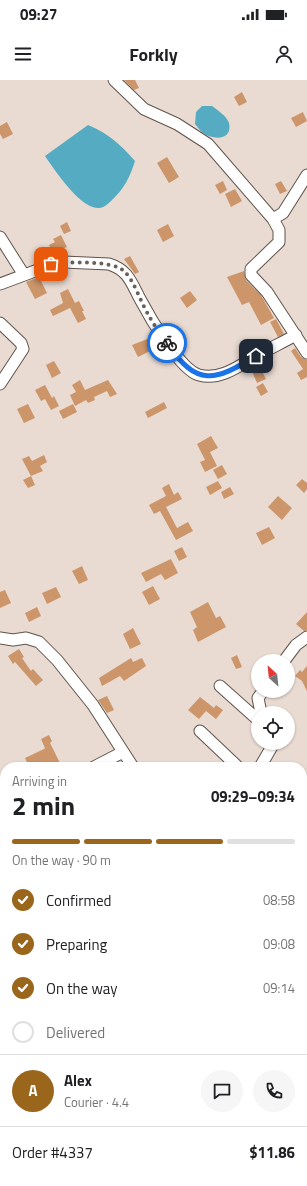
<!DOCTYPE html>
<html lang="en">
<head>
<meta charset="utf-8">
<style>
	body { margin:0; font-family:"Titillium Web",sans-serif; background:#f6f6f6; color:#202124; height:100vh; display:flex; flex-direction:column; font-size:15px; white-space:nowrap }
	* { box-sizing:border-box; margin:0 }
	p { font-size:13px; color:#757577 }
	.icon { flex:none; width:22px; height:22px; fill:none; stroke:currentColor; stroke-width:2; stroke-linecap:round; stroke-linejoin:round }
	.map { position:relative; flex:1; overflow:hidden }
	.details { position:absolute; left:0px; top:682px; width:307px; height:424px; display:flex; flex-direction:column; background:#fff; border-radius:16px 16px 0 0; box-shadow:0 1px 3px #0004 }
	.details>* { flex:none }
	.needle { width:26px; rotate:333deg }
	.fabs { position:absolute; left:251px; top:574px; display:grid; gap:8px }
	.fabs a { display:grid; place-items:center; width:44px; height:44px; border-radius:50%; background:#fff; box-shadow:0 1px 3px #0004; font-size:20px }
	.pin { position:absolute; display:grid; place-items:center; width:34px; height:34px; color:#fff; margin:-17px; border-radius:8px; box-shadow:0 2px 6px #0006 }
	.courier { position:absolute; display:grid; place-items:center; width:40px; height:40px; margin:-20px; border:3px solid #1a73e8; border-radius:50%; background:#fff; color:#222; box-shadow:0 1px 5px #0007 }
	.overview em { font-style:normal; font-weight:700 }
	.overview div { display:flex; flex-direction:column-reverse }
	.overview { display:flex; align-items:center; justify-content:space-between; height:68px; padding:0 12px }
	h1 { font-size:26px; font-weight:700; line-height:30px }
	.bar { display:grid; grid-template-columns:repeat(4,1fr); gap:6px 4px; align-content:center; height:48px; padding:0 12px }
	.bar i { height:5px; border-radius:3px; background:#e0e0e0 }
	.bar .current { background:#9a661c }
	.bar p { grid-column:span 4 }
	.line { display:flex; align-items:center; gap:10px; padding:0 12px; border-top:1px solid #e0e0e0 }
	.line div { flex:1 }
	.round { display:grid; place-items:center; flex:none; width:42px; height:42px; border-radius:21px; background:#f6f6f6 }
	ol { padding:0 12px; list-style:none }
	li { display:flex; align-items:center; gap:12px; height:44px }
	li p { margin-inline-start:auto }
	li .icon { padding:4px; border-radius:50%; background:#9a661c; color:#fff; stroke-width:4 }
	li:last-child { color:#757577 }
	li i { width:22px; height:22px; border:2px solid #e0e0e0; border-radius:50% }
	.status { display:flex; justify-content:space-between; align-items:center; height:28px; padding:0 20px; background:#fff; direction:ltr }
	.status svg { height:11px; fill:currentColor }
	header { display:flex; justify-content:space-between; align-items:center; height:52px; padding:0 12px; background:#fff; font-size:18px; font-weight:700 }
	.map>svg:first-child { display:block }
	.water { fill:#55abc1 }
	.building { fill:#cc956a }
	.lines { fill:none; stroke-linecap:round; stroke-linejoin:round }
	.minor-casing { stroke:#5f534b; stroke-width:13 }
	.minor { stroke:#fff; stroke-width:11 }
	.done { stroke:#69615c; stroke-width:4; stroke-dasharray:0 7.2 }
	.route { stroke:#1a73e8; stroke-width:5 }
</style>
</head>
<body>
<div class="status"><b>09:27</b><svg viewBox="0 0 49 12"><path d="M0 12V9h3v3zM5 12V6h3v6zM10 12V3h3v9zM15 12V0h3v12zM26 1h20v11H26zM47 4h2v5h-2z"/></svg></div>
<header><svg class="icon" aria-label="menu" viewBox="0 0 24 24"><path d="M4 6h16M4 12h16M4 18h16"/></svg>Forkly<svg class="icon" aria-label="person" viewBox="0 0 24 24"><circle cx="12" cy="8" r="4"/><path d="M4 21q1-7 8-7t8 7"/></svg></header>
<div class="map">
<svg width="307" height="1106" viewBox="0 0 307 1106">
	<rect width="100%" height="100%" fill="#e9dbd2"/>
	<path class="water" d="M202 26H212C217 30 227 36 229 43 233 61 213 60 203 53 200 51 198 47 195 44L196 32Z
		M88 45C108 53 121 65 135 81 130 97 124 109 112 120 109 123 104 128 99 128 81 130 54 89 45 76Z
		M0 783 5 787V831L0 834Z"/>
	<path class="building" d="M124 0H135L139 8 134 10Z
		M242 12 247 22 239 26 234 17Z
		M303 32 307 41 296 47 291 38Z
		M7 42 13 54 3 59 0 54V46Z
		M167 77 179 97 169 103 157 83Z
		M223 101 227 110 220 114 215 105Z
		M281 101 287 111 280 114 275 104Z
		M235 109 242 121 231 127 225 114Z
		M67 142 71 151 64 154 60 146Z
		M168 144 174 156 163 162 157 150Z
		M61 155 67 167 53 173 49 165 55 162 53 159Z
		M130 176 139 192 135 194 124 179Z
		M244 191 246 200 261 215 274 238 261 245 249 222 242 225 227 197Z
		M39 197 47 213 35 219 26 202Z
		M68 209 75 223 79 221 84 231H82L86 239 78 243 70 228 53 236 50 230 63 223 60 213Z
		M190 211 197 220 187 228 180 218Z
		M276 239 284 254 278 257 270 242Z
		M150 258 155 269 158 267 162 274 156 277 152 270 138 277 132 265Z
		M295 268 301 277 307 280V297L301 300 297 293 303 289 291 271Z
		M54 281 61 293 52 298 46 285Z
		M259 285 266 299 257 303 251 289Z
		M80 300 85 310 108 300 117 314 110 317 107 311 94 317 95 320 88 323 86 320 75 326 70 315 76 312 72 305Z
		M263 303 268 312 261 316 256 307Z
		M45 305 52 318 54 316 59 326 51 330 45 319 41 321 35 310Z
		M164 322 167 328 148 338 145 332Z
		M28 324 35 338 24 343 17 329Z
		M73 324 77 332 63 339 59 331Z
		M211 356 218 368 210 372 217 386 205 392 200 382 205 380 197 364Z
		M44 375 47 382 40 386 43 391 31 396 22 379 29 376 32 381Z
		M222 385 227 394 218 399 213 390Z
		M31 396 35 405 28 408 23 400Z
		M302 399 307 403V409L304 413 296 405Z
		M218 401 222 408 210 415 206 407Z
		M169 404 174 415 178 412 182 419 166 427 177 448 188 442 193 451 176 460 160 431 154 434 149 425 166 416 162 408Z
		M230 407 234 414 224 419 221 412Z
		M278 416 292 428 282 440 268 427Z
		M269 447 275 458 262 465 256 453Z
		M182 467 187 477 179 481 174 471Z
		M171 479 178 493 165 500 161 494 146 502 141 493Z
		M82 486 88 500 79 504 72 491Z
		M153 506 160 519 149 525 142 512Z
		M56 507 61 517 47 524 42 513Z
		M5 510 11 523 0 528V512Z
		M208 522 216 538 220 536 226 547 198 562 193 550 197 547 190 532Z
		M37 527 41 536 29 542 25 533Z
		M307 532V550L304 551 296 544Z
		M133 548 141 564 130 569 123 554Z
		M19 569 24 577 22 578 31 591 33 589 43 600 36 606 15 582 13 584 8 576Z
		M237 575 242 587 236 589 231 578Z
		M131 578 133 582 142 578 146 586 124 601 120 596 102 606 99 598Z
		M307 586V611L302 601 295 596 300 590 302 592Z
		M107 616 114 630 107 633 98 620Z
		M200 617 214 628 216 625 223 630 216 639 206 631 199 639 188 630Z
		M49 655 52 661 50 663 62 687H29L25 678 44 669 45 668 41 659Z"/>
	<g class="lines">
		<g class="minor-casing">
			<path id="minor" d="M114 0 144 29 177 44 208 64 273 139 279 150V162L251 189V195L267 212 307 273
				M273 139 283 133 307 95
				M0 157 24 195
				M0 204 51 185 63 182 109 184C128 190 131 202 140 219 149 236 180 290 199 295 220 301 239 286 256 276 269 269 283 262 296 255
				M0 243 21 263 23 269 0 304
				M0 558 13 560 26 558 39 562 57 580 93 625 133 687
				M284 581 296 565 307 557
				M220 606 258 640
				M261 633 258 618 263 611
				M200 651 238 687
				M94 687 123 672
				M260 687 274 663
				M77 1106V1101"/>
		</g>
		<use href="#minor" class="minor"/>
	</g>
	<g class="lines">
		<path class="done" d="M51 184C66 182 113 180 124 191 135 202 140 221 148 234 153 244 160 253 167 263"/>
		<path class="route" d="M167 263C197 308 215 301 256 276"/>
	</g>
</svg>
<div class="fabs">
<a><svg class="needle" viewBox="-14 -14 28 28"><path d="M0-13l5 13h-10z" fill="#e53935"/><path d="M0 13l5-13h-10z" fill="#757577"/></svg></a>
<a><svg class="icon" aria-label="locate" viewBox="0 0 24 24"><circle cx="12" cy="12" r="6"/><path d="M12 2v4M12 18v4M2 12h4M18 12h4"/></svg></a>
</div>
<div class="pin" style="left:51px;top:184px;background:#ea580c"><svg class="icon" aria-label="bag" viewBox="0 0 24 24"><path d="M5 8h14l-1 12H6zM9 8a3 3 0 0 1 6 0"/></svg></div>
<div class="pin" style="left:256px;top:276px;background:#1f2937"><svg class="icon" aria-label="home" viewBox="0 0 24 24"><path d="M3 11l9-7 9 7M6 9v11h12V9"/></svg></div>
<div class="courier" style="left:167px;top:263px"><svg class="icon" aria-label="bike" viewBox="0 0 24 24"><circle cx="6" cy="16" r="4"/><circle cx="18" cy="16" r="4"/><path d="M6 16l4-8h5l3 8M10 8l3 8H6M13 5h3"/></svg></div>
<section class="details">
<div class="overview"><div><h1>2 min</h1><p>Arriving in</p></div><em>09:29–09:34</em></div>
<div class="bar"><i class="current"></i><i class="current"></i><i class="current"></i><i></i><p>On the way · 90 m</p></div>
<ol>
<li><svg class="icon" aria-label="check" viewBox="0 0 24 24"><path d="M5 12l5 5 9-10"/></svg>Confirmed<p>08:58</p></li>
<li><svg class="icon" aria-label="check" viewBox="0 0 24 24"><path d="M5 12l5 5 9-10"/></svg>Preparing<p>09:08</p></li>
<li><svg class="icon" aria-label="check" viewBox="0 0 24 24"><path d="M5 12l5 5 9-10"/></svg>On the way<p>09:14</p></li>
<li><i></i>Delivered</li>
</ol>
<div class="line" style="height:72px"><b class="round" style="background:#9a661c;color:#fff">A</b><div><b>Alex</b><p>Courier · 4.4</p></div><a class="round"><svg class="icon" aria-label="chat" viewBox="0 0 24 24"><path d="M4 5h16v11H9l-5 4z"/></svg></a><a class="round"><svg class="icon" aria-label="phone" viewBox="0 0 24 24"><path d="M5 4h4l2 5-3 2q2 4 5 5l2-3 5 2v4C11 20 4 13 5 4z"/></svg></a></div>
<div class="line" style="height:52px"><div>Order #4337</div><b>$11.86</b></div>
</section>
</div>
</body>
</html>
